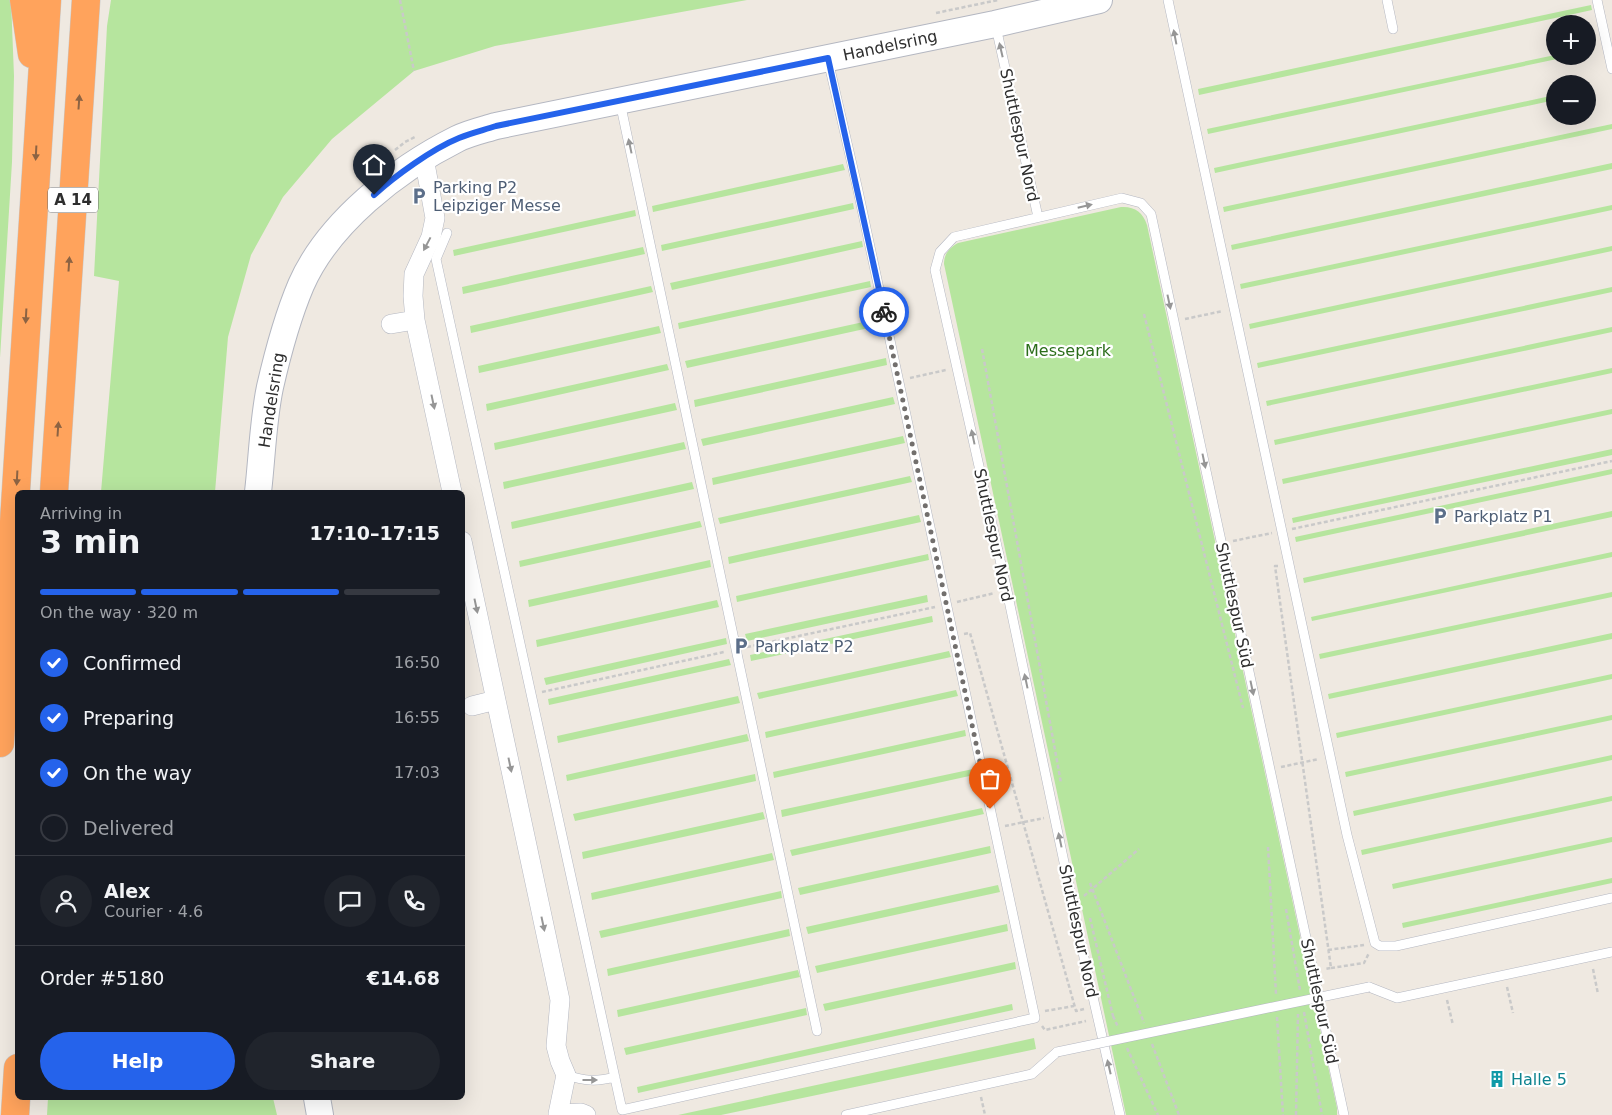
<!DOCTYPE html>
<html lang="en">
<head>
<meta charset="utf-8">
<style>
	body { margin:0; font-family:"DejaVu Sans",sans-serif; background:#20242c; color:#f1f3f6; height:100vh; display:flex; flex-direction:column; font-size:19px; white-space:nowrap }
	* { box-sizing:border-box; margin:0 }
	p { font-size:16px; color:#9ea1a6 }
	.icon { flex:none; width:28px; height:28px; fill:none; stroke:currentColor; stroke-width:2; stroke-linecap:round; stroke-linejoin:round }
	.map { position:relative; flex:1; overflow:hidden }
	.panel { position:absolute; left:15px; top:490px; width:450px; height:610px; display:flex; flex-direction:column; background:#171b24; border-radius:8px; box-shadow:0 5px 20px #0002 }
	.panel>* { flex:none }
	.controls { position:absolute; left:1546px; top:15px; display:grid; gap:10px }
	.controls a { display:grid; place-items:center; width:50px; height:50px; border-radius:50%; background:#171b24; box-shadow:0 5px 20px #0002; font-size:25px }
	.pin { position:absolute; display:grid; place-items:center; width:42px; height:42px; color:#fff; margin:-51px -21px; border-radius:50% 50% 50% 0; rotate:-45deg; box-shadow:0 0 5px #0007 }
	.pin .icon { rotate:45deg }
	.courier { position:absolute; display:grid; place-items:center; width:50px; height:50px; margin:-25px; border:4px solid #2563eb; border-radius:50%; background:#fff; color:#222; box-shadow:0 1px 6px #0007 }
	.summary em { font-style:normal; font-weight:600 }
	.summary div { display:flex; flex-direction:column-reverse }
	.summary { display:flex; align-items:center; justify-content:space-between; height:85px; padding:0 25px }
	h1 { font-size:32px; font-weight:600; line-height:38px }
	.bar { display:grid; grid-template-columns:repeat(4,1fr); gap:8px 5px; align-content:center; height:60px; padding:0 25px }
	.bar i { height:6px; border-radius:4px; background:#363941 }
	.bar .on { background:#2563eb }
	.bar p { grid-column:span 4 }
	.line { display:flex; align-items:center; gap:12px; padding:0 25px; border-top:1px solid #363941 }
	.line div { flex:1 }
	.round { display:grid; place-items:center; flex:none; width:52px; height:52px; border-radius:26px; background:#20242c }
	ol { padding:0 25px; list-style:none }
	li { display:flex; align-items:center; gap:15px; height:55px }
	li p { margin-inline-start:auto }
	li .icon { padding:5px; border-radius:50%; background:#2563eb; color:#fff; stroke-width:4 }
	li:last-child { color:#9ea1a6 }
	li i { width:28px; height:28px; border:2px solid #363941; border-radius:50% }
	.cta { display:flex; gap:10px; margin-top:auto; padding:10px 25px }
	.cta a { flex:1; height:58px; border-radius:30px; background:#2563eb; color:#fff; font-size:20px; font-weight:600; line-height:58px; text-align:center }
	.cta a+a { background:#20242c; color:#f1f3f6 }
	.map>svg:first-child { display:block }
	.green { fill:#b6e59e }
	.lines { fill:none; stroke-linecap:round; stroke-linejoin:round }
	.service-casing { stroke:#b4b7c1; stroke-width:10 }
	.minor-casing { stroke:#b4b7c1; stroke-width:20 }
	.secondary-casing { stroke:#b4b7c1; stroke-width:28 }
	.motorway-casing { stroke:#c9c9c9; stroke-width:29 }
	.path { stroke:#c9c9c9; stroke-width:2.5; stroke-dasharray:4 2.5; stroke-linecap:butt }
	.service { stroke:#fff; stroke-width:9 }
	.minor { stroke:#fff; stroke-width:19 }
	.secondary { stroke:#fff; stroke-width:26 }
	.motorway { stroke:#ffa35c; stroke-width:28 }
	.service-bridge-casing { stroke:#b4b7c1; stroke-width:10; stroke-linecap:butt }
	.service-bridge { stroke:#fff; stroke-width:9 }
	.oneway { fill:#969696 }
	.oneway2 { fill:#8c6343 }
	.done { stroke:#726f6d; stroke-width:5; stroke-dasharray:0 9 }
	.route { stroke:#2563eb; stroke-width:6 }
	.labels { text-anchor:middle; stroke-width:4.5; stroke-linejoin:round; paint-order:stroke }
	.shield { fill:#fff; stroke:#6d6d6d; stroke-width:1 }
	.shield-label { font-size:15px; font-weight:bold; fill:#2e2e2e }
	.street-label { font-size:16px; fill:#2e2e2e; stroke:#fff }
	.service-label { font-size:16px; fill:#4e5e75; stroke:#fff; text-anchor:start }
	.park-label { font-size:16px; fill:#2c6e1b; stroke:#fff }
	.culture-label { font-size:16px; fill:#0d838f; stroke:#fff; text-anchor:start }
</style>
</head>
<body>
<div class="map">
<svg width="1612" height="1115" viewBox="0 0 1612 1115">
	<rect width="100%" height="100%" fill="#efe9e1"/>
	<path class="green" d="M0 0H11L14 76 12 162 0 358Z
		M111 0H747L495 46 414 71 332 139 283 197 251 255 228 337 215 492H101L119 281 94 276 107 26Z
		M1591 5 1592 10 1199 95 1198 89Z
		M1555 55V56H1571L1208 134 1207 129Z
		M1555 95V100L1215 173 1214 168Z
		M1612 124V129L1224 212 1223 207Z
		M1612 163V169L1232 250 1231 245Z
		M843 164 845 170 653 212 652 206Z
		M853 203 854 209 662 251 661 245Z
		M1612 205V210L1241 289 1240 284Z
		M1121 207C1134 206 1143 212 1147 225L1337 1108V1115H1126L944 264C944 254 949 248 958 243Z
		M635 210 636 216 454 256 453 250Z
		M862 241 863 247 672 290 670 283Z
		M1612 246V251L1250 329 1249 324Z
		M643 247 645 254 463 294 462 287Z
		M870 281 871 287 679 329 678 323Z
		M651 286 653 292 471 333 470 326Z
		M1612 287V292L1258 368 1257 363Z
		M877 319 878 326 687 368 685 361Z
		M659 326 661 333 479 373 478 366Z
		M1612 327V332L1267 406 1266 401Z
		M886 358 887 365 695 407 694 400Z
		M667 364 669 370 487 411 486 404Z
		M1612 368V373L1275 445 1274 440Z
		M893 397 895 404 703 446 701 439Z
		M675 403 677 410 495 450 494 443Z
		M1612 409V414L1283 484 1282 479Z
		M903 436 905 443 713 485 712 478Z
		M684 442 686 449 504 489 503 482Z
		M1612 449V455L1293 523 1292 518Z
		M1612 469V474L1296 542 1295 537Z
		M910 476 912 482 720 524 718 518Z
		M692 482 694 489 512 529 511 522Z
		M1612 511V517L1304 583 1303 578Z
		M919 515 921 522 729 564 728 557Z
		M700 521 702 527 520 567 519 561Z
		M1612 552V557L1312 621 1311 617Z
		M928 554 929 560 737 602 736 596Z
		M710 560 711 567 529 607 528 600Z
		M1612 592V597L1320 659 1319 654Z
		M927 595 928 602 747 641 745 634Z
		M717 600 719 607 537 647 536 640Z
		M932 616 933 622 751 661 750 655Z
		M1612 633V639L1329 699 1328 694Z
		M726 638 727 644 546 685 544 678Z
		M949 651 951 657 759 699 757 693Z
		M729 659 731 665 549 705 548 699Z
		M1612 674V679L1337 738 1336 733Z
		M956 690 958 696 766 738 765 732Z
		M738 696 740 703 558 743 557 736Z
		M1612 715V720L1346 777 1345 772Z
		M965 730 966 736 774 778 773 772Z
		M747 734 749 741 567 781 566 775Z
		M1612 755V760L1354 816 1353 811Z
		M973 769 974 775 782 817 781 810Z
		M755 774 756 781 575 821 573 814Z
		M1612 796V801L1362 855 1361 850Z
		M982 808 984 814 792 856 790 850Z
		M763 812 765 819 583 859 582 852Z
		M1612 837V842L1393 889 1392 884Z
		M990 846 991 853 800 895 798 888Z
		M772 853 774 860 592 900 591 893Z
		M1612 878V883L1403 928 1402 923Z
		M998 885 1000 892 808 934 806 927Z
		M781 891 782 898 601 938 599 931Z
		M1007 924 1008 931 817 973 815 966Z
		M789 929 790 936 608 976 607 969Z
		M1015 962 1016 969 825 1011 823 1004Z
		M798 970 800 977 618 1017 617 1010Z
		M1012 1004 1013 1010 638 1093 637 1087Z
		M806 1008 807 1015 626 1055 624 1048Z
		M1034 1038 1036 1049 721 1115H678Z
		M48 1098H273L277 1115H47Z"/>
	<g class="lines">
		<g class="service-casing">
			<path id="service" d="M1168 0 1347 835 1375 943 1380 946H1396L1612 898
				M1387 0 1393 29
				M1597 0 1612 69
				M996 27 1038 217
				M620 102 817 1031
				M447 233 436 259 622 1110 1035 1018 857 186 828 60
				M1369 987 1397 998 1612 952
				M566 1075C585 1081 596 1082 615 1077
				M846 1115 1032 1074 1057 1052
				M1120 1115 1085 962 1007 591 935 270 940 252 954 237 1122 198 1141 203 1151 214 1344 1115"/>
		</g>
		<g class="minor-casing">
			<path id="minor" d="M424 158 435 218 431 237 414 274 413 296 415 320 452 492
				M391 324 415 320
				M462 541 560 1000 556 1046 560 1061 566 1075 558 1114
				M472 706 496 700
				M558 1115V1114L581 1113 586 1115"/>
		</g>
		<g class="secondary-casing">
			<path id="secondary" d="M258 492C262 458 263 420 270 387 278 352 287 318 301 285 328 223 397 169 457 139 469 133 483 130 496 126L995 24 1099 0
				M317 1098 320 1115"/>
		</g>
		<g class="motorway-casing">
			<path id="motorway" d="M24 0 32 54
				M54 492 86 0
				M0 743 47 0
				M15 1115 18 1068"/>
		</g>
		<path class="path" d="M400 0 414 71
			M936 13 998 0
			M395 150 405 142 415 137
			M1144 314 1243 708
			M1185 319 1223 311
			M982 349 1061 783
			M910 378 946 370
			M1292 529 1612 461
			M1233 541 1272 533
			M1278 566H1275L1331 968 1325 969
			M957 602 995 593
			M964 634 970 633 1076 1011 1084 1009
			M747 647 935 607
			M542 692 724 652
			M1281 767 1319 759
			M1005 826 1044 818
			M1268 847 1276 994
			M1090 883 1144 1023
			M1084 896 1139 849
			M1286 909 1300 990
			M1090 918 1113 1016
			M1328 950 1364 945
			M1331 968 1364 963 1369 953
			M1593 969 1598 994
			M1507 987 1513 1013
			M1447 1000 1453 1025
			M1045 1011 1074 1006
			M1304 1012 1322 1115
			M1113 1016 1118 1027
			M1277 1017 1283 1115
			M1042 1026 1045 1030 1086 1021
			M1152 1044 1179 1115
			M1127 1048 1158 1115
			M981 1097 985 1115
			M1296 1115 1298 1014"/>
		<use href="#service" class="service"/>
		<use href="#minor" class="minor"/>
		<use href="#secondary" class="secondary"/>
		<use href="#motorway" class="motorway"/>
		<g class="service-bridge-casing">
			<path id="service-bridge" d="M1057 1052 1369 987"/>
		</g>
		<use href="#service-bridge" class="service-bridge"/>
	</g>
	<defs><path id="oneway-solid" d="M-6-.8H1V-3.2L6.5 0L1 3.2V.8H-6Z" transform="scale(1.25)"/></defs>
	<g class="oneway">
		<use href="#oneway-solid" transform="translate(1175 37) rotate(-101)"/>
		<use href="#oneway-solid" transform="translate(1001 50) rotate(-103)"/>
		<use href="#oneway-solid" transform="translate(630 146) rotate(-102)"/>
		<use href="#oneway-solid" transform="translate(1085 206) rotate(-13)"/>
		<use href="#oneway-solid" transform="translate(427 244) rotate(118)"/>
		<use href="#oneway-solid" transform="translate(1169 302) rotate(78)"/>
		<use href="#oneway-solid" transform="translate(433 402) rotate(78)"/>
		<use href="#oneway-solid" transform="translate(973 437) rotate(-102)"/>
		<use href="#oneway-solid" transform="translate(1204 461) rotate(78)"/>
		<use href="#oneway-solid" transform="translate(476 606) rotate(78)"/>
		<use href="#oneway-solid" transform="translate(1026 681) rotate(-102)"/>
		<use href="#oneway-solid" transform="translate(1252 688) rotate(78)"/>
		<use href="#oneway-solid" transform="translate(510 765) rotate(78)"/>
		<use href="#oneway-solid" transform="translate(1060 840) rotate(-102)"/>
		<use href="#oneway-solid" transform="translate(543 924) rotate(78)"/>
		<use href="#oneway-solid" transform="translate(1109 1067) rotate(-103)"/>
		<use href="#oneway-solid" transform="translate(590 1080)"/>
	</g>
	<g class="oneway2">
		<use href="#oneway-solid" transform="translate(79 102) rotate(-86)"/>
		<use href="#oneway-solid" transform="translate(36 153) rotate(93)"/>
		<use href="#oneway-solid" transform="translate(69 264) rotate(-86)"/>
		<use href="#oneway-solid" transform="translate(26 316) rotate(93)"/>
		<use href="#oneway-solid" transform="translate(58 429) rotate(-86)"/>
		<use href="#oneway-solid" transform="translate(17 478) rotate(93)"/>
	</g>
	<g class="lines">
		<path class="done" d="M884 312 990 809"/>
		<path class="route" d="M374 195C395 176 432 149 459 138 471 133 484 130 496 126L828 58 884 312"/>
	</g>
	<defs>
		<g id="parking-bare" transform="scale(1.35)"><path d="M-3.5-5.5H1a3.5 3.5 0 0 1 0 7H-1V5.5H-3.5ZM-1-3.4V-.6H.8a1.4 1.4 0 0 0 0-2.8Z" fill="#5c6f8a" stroke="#fff" stroke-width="2.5" paint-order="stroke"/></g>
		<g id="building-bare" transform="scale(1.35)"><path d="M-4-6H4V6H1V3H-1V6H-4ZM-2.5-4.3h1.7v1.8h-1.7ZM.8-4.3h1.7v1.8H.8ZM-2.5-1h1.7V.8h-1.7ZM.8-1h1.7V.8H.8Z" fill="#0f9aa8" stroke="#fff" stroke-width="2.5" paint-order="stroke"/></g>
	</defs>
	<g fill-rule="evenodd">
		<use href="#parking-bare" x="419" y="196"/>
		<use href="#parking-bare" x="1440" y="516"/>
		<use href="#parking-bare" x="741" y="646"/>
		<use href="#building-bare" x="1497" y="1079"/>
	</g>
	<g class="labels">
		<rect class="shield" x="48" y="187.5" width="50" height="25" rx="4"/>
		<g class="shield-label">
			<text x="73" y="205">A 14</text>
		</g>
		<g class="street-label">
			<text transform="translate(890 45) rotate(-12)" y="6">Handelsring</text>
			<text transform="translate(1020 135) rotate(78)" y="6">Shuttlespur Nord</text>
			<text transform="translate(271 400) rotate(-81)" y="6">Handelsring</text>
			<text transform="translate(994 535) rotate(78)" y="6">Shuttlespur Nord</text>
			<text transform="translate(1235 605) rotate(78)" y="6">Shuttlespur Süd</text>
			<text transform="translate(1079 931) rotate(78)" y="6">Shuttlespur Nord</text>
			<text transform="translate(1320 1001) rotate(78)" y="6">Shuttlespur Süd</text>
		</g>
		<g class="service-label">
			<text x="433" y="193">Parking P2<tspan x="433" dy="18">Leipziger Messe</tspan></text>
			<text x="1454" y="522">Parkplatz P1</text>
			<text x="755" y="652">Parkplatz P2</text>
		</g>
		<g class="park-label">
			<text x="1068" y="356">Messepark</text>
		</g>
		<g class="culture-label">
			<text x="1511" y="1085">Halle 5</text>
		</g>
	</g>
</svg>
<div class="controls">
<a>+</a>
<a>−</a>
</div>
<div class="pin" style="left:990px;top:809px;background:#ea580c"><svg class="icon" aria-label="bag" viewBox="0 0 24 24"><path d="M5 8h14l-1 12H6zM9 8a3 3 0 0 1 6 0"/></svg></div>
<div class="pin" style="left:374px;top:195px;background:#1f2937"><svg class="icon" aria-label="home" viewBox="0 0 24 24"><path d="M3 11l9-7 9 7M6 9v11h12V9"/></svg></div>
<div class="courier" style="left:884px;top:312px"><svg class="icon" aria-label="bike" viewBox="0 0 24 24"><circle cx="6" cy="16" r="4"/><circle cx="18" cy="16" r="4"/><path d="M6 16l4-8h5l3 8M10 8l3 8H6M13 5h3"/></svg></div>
<section class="panel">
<div class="summary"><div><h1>3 min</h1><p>Arriving in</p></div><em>17:10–17:15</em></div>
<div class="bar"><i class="on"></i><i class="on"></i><i class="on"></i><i></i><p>On the way · 320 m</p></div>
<ol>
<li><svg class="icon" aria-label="check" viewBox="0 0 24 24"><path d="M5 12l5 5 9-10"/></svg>Confirmed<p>16:50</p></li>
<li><svg class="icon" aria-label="check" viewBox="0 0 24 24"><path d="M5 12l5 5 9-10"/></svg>Preparing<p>16:55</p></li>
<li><svg class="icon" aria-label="check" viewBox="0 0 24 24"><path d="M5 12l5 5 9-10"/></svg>On the way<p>17:03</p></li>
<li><i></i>Delivered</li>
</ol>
<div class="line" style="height:90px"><a class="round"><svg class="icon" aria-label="person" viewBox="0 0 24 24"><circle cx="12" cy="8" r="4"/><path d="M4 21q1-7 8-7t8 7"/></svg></a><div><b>Alex</b><p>Courier · 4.6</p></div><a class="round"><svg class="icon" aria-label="chat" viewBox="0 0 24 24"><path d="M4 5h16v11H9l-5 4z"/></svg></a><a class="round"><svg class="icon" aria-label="phone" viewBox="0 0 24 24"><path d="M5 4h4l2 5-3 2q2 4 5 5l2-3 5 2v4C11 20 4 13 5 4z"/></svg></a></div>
<div class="line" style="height:65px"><div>Order #5180</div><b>€14.68</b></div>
<div class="cta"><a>Help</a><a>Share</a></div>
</section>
</div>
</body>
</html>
